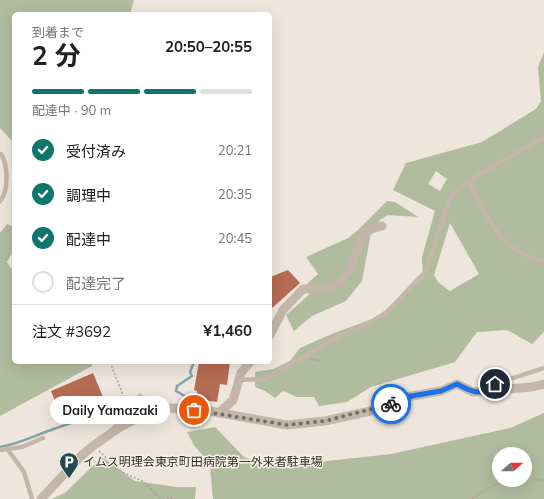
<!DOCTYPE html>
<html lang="ja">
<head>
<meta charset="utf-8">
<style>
	body { margin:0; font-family:Mulish,"Noto Sans JP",sans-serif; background:#f2f2f2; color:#202124; height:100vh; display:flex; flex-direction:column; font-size:15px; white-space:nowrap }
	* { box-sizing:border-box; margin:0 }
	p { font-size:13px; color:#757577 }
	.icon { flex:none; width:22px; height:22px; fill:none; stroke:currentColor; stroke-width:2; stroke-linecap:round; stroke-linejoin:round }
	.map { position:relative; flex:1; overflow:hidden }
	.sheet { position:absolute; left:12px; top:12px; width:260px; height:352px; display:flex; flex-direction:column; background:#fff; border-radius:6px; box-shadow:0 4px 16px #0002 }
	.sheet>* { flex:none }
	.needle { width:26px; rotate:69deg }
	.buttons { position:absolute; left:492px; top:447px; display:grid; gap:8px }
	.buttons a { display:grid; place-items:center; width:40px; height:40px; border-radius:50%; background:#fff; box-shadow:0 4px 16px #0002; font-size:20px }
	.pin { position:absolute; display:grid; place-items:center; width:34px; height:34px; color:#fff; margin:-17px; border:2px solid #fff; border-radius:50%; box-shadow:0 1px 4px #0007 }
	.courier { position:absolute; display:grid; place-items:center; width:40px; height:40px; margin:-20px; border:3px solid #1a73e8; border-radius:50%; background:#fff; color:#222; box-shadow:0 1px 5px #0007 }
	.bubble { position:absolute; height:28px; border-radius:14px; background:#fff; box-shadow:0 4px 16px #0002; font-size:13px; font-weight:700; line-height:28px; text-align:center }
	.overview em { font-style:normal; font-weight:700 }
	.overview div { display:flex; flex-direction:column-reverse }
	.overview { display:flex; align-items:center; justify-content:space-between; height:68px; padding:0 20px }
	h1 { font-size:26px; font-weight:700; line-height:30px }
	.bar { display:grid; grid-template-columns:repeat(4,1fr); gap:6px 4px; align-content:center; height:48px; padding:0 20px }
	.bar i { height:5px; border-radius:3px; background:#e0e0e0 }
	.bar .on { background:#0f766e }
	.bar p { grid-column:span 4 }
	.line { display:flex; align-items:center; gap:10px; padding:0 20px; border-top:1px solid #e0e0e0 }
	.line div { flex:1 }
	ol { padding:0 20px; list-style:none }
	li { display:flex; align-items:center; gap:12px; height:44px }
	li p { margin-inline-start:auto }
	li .icon { padding:4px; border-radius:50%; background:#0f766e; color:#fff; stroke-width:4 }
	li:last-child { color:#757577 }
	li i { width:22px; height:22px; border:2px solid #e0e0e0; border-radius:50% }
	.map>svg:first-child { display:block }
	.green { fill:#b1bb9e; fill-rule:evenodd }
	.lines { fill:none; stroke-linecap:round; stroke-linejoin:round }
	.stream { stroke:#7fa5a7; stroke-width:2.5 }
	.building { fill:#b56c53 }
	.path { stroke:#b0a094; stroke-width:1.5; stroke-dasharray:2 2; stroke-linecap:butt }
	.service { stroke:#c4b6a9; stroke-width:4.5 }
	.minor { stroke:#c4b6a9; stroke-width:9 }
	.done { stroke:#746d67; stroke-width:4; stroke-dasharray:0 7.2 }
	.route { stroke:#1a73e8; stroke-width:5 }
	.labels { text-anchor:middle; stroke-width:3; stroke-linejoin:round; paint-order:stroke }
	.poi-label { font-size:12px; fill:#332c28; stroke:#f6f0e7; text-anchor:start }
</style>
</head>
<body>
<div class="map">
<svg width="544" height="499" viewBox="0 0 544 499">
	<rect width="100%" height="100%" fill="#eee6dc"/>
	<path class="green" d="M0 0H134L130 14H14V143L0 128Z
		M544 52V332L532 344 507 330 477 332 455 362 371 387 347 402 319 406 314 397H297L283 391 275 398 265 391 255 387V372L273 369 290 361 300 348 334 333 378 317 406 291 423 278 422 257 435 211 393 190 406 163 482 142 536 109 541 101 538 67ZM436 171 447 179 440 191 428 184ZM450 223 479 274 450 291 438 282 434 275Z
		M387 201 395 202 418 217 388 215 380 220 371 233 362 281 346 301 312 316 294 331 286 315 312 292 307 284 318 274 306 257 348 238 358 230Z
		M7 224 14 227V250L7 262 10 267 14 269V362H92V366L0 416V233Z
		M544 413V499H213L210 467 205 458 194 445 187 432 215 427 244 457 266 465H291L391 454 510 428ZM499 454H525V480H499Z
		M102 457 135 481 177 487H196L195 499H52L66 492Z"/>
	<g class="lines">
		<path class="stream" d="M176 391 177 386 192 376 190 372 194 362
			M176 391 192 400
			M0 447C18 444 34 436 51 430 68 424 84 419 101 411V410L111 403"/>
	</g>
	<path class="building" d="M288 270 300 283 270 310V279L273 276Z
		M199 362H230L227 385 220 384 217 402 197 399V391L194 390Z
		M93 373 106 404 63 421 51 391Z"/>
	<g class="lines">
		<path class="path" d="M311 359 322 361
			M110 362 125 400 123 409
			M99 451 122 472 144 482 159 497 175 499
			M525 477 544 481
			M472 499 487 489 505 480"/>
		<path class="service" d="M468 181C489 218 498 251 544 261
			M0 201C9 191 8 164 1 154
			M239 380 265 379 343 334 368 324 387 312 426 271 449 200 456 191 468 181 544 137
			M490 389 495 384 544 368
			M113 429 138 402 140 396
			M0 450 22 447 43 438
			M8 450 24 472 32 499"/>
		<path class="minor" d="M270 335 283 310 303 289H325L340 282 349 271 364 234 371 229 382 226
			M219 413 233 400 241 373 250 362
			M41 499 81 456 93 446 120 427 157 409 171 408 210 411 287 425 325 421 375 410 392 404 406 397 441 391 457 384 473 392 532 387 544 384"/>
	</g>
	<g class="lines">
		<path class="done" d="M194 410 287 425 325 421 391 404"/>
		<path class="route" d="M391 404 406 397 441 391 457 384C472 392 480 397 495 384"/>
	</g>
	<defs>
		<g id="parking-pin" transform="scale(1)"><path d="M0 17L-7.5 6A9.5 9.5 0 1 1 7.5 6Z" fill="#234b4f" stroke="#f6f0e7"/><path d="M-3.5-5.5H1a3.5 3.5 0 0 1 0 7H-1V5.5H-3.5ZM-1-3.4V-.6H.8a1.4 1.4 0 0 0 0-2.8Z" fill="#fff"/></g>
	</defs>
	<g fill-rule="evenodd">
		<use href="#parking-pin" x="69" y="462"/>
	</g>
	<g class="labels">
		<g class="poi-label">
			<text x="83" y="466">イムス明理会東京町田病院第一外来者駐車場</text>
		</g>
	</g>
</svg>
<div class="buttons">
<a><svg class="needle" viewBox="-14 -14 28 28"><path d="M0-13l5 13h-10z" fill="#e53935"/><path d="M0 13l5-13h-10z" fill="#757577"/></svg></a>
</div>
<div class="pin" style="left:194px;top:410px;background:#ea580c"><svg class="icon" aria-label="bag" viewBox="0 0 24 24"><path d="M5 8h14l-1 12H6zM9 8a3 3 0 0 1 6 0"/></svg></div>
<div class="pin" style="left:495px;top:384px;background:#1f2937"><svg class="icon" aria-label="home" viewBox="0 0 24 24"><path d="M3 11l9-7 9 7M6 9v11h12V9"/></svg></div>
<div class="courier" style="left:391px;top:404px"><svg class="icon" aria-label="bike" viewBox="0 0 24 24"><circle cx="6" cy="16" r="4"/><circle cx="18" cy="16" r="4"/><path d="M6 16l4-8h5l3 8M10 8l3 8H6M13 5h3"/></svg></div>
<div class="bubble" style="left:50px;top:396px;width:120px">Daily Yamazaki</div>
<section class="sheet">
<div class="overview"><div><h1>2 分</h1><p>到着まで</p></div><em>20:50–20:55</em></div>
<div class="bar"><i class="on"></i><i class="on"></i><i class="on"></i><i></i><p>配達中 · 90 m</p></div>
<ol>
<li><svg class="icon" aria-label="check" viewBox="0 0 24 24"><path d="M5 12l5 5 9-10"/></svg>受付済み<p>20:21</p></li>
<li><svg class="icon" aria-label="check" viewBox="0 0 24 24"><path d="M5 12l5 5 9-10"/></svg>調理中<p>20:35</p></li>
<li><svg class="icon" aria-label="check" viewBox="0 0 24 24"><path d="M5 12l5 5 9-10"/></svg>配達中<p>20:45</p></li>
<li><i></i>配達完了</li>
</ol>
<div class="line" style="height:52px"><div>注文 #3692</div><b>¥1,460</b></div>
</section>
</div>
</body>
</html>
